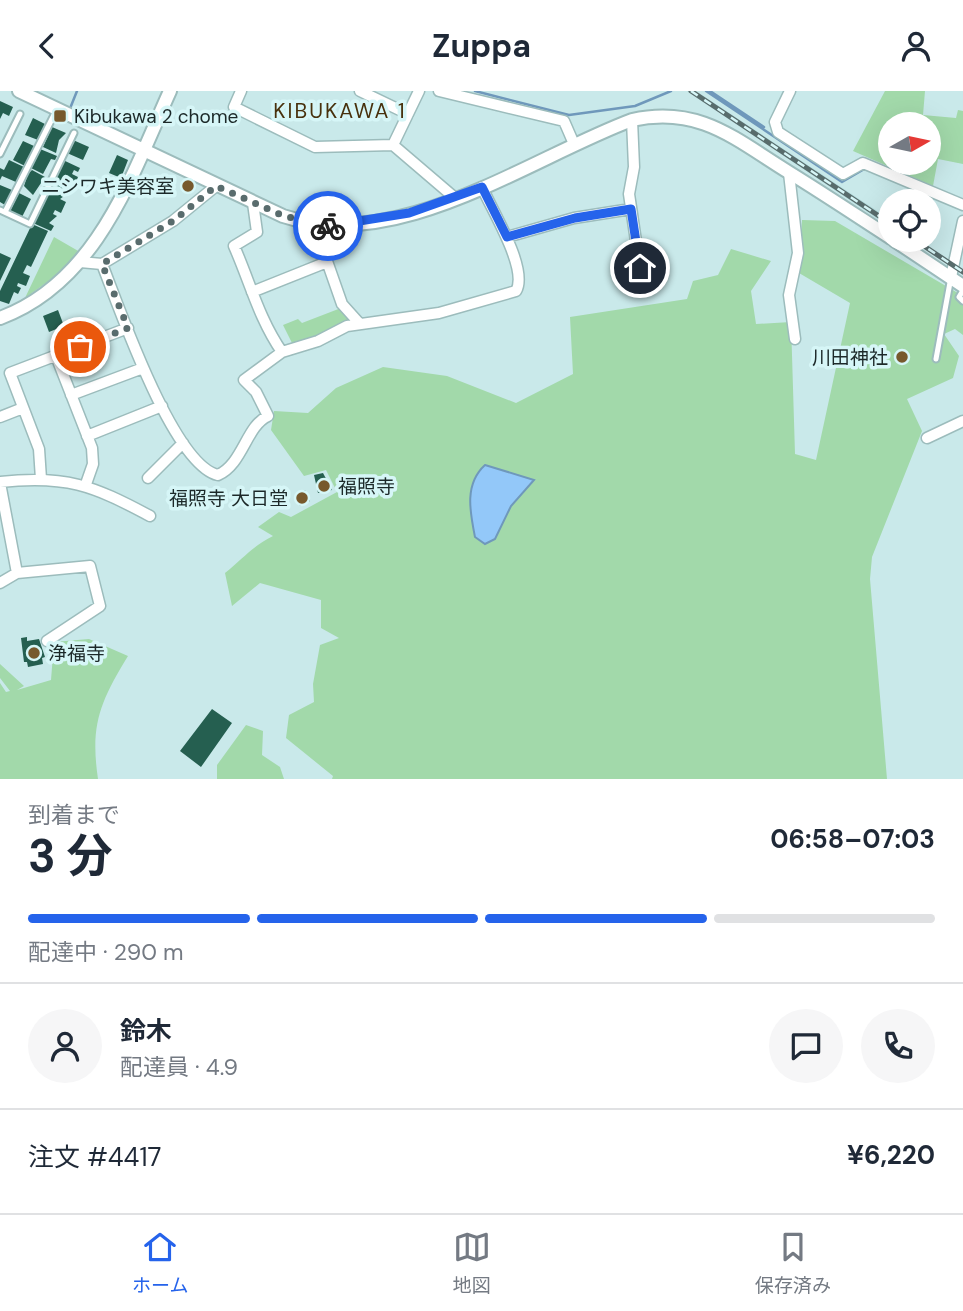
<!DOCTYPE html>
<html lang="ja">
<head>
<meta charset="utf-8">
<style>
	body { margin:0; font-family:"DM Sans","Noto Sans JP",sans-serif; background:#f6f6f7; color:#1f2937; height:100vh; display:flex; flex-direction:column; font-size:26px; white-space:nowrap }
	* { box-sizing:border-box; margin:0 }
	p { font-size:23px; color:#747a83 }
	.icon { flex:none; width:38px; height:38px; fill:none; stroke:currentColor; stroke-width:2; stroke-linecap:round; stroke-linejoin:round }
	.map { position:relative; height:688px; overflow:hidden }
	.panel { display:flex; flex-direction:column; background:#fff; flex:1 }
	.panel>* { flex:none }
	.needle { width:46px; rotate:81deg }
	.fabs { position:absolute; left:878px; top:21px; display:grid; gap:14px }
	.fabs a { display:grid; place-items:center; width:63px; height:63px; border-radius:50%; background:#fff; box-shadow:0 7px 28px #0002; font-size:35px }
	.pin { position:absolute; display:grid; place-items:center; width:60px; height:60px; color:#fff; margin:-30px; border:4px solid #fff; border-radius:50%; box-shadow:0 2px 7px #0007 }
	.courier { position:absolute; display:grid; place-items:center; width:70px; height:70px; margin:-35px; border:5px solid #2563eb; border-radius:50%; background:#fff; color:#222; box-shadow:0 2px 9px #0007 }
	.overview em { font-style:normal; font-weight:700 }
	.overview div { display:flex; flex-direction:column-reverse }
	.overview { display:flex; align-items:center; justify-content:space-between; height:119px; padding:0 28px }
	h1 { font-size:46px; font-weight:700; line-height:52px }
	.bar { display:grid; grid-template-columns:repeat(4,1fr); gap:10px 7px; align-content:center; height:84px; padding:0 28px }
	.bar i { height:9px; border-radius:5px; background:#e0e1e3 }
	.bar .on { background:#2563eb }
	.bar p { grid-column:span 4 }
	.line { display:flex; align-items:center; gap:18px; padding:0 28px; border-top:2px solid #e0e1e3 }
	.line div { flex:1 }
	.round { display:grid; place-items:center; flex:none; width:74px; height:74px; border-radius:37px; background:#f6f6f7 }
	header { display:flex; justify-content:space-between; align-items:center; height:91px; padding:0 28px; background:#fff; font-size:32px; font-weight:700 }
	.tabs { display:flex; justify-content:space-around; align-items:center; height:98px; border-top:2px solid #e0e1e3; background:#fff; font-size:19px; color:#747a83 }
	.tabs a { display:grid; justify-items:center; gap:4px }
	.tabs .on { color:#2563eb }
	.map>svg:first-child { display:block }
	.built { fill:#b6dfe0 }
	.green { fill:#a2d9aa; fill-rule:evenodd }
	.water { fill:#93c8f9; stroke:#6f98bb; stroke-width:2 }
	.lines { fill:none; stroke-linecap:round; stroke-linejoin:round }
	.stream { stroke:#6f98bb; stroke-width:2.5 }
	.building { fill:#255f50 }
	.service-casing { stroke:#9cbcbc; stroke-width:9 }
	.minor-casing { stroke:#9cbcbc; stroke-width:13 }
	.tertiary-casing { stroke:#9cbcbc; stroke-width:16 }
	.service { stroke:#fff; stroke-width:5 }
	.minor { stroke:#fff; stroke-width:10 }
	.tertiary { stroke:#fff; stroke-width:12 }
	.rail-casing { stroke:#586c6c; stroke-width:5 }
	.rail { stroke:#d6f6f7; stroke-width:2.5; stroke-dasharray:8; stroke-linecap:butt }
	.done { stroke:#596c6d; stroke-width:7; stroke-dasharray:0 12.6 }
	.route { stroke:#2563eb; stroke-width:9 }
	.poi-dot { fill:#77592d; stroke:#d6f6f7; stroke-width:2.5 }
	.labels { text-anchor:middle; stroke-width:7; stroke-linejoin:round; paint-order:stroke }
	.poi-label { font-size:19px; fill:#1c2929; stroke:#d6f6f7; text-anchor:start }
	.neighbourhood-label { font-size:21px; letter-spacing:2px; fill:#48310d; stroke:#d6f6f7 }
</style>
</head>
<body>
<header><svg class="icon" aria-label="back" viewBox="0 0 24 24"><path d="M15 5l-7 7 7 7"/></svg>Zuppa<svg class="icon" aria-label="person" viewBox="0 0 24 24"><circle cx="12" cy="8" r="4"/><path d="M4 21q1-7 8-7t8 7"/></svg></header>
<div class="map">
<svg width="963" height="688" viewBox="0 0 963 688">
	<rect width="100%" height="100%" fill="#c9e9ea"/>
	<path class="built" d="M687 0H696L891 129V137Z"/>
	<path class="green" d="M885 0H925L923 24 956 27 958 19 963 20V73L938 68 933 95 853 60ZM891 33H929V72H891Z
		M802 129 835 130 963 205V244L955 238 944 243 959 265 953 287 907 308 922 340 872 466 870 488 887 688H332L333 685 286 647 289 624 314 611 313 593 320 554 339 547 321 537V509L260 492 232 515 225 482C244 467 250 457 273 445L258 436 279 421 291 426 337 401 326 379 304 385 271 339 274 320 308 322 336 297 383 276 447 285 516 312 573 283 570 226 687 208 693 190 718 184 731 158 771 170 751 200 756 233 791 231 795 363 816 369 850 212 799 182Z
		M54 146 80 161 57 184 25 207Z
		M341 217 353 230 294 256 283 234 298 228 302 232Z
		M89 548 128 565C100 611 90 634 98 688H0V592L6 601 10 600 0 587V573L24 595 17 599 51 589 54 551Z
		M246 634 263 640 262 664 280 676 284 688H217V674Z"/>
	<path class="water" d="M485 374 534 389 511 415 495 448 485 453 475 446C470 421 464 393 485 374Z"/>
	<g class="lines">
		<path class="stream" d="M475 0 569 24 635 15 671 0
			M706 0 842 91 866 77
			M710 0 764 36
			M71 15 77 0"/>
	</g>
	<path class="building" d="M0 10 13 16 9 25 3 22 0 28Z
		M33 27 45 33 38 49 25 44Z
		M52 36 66 42 59 49 56 62 43 56Z
		M73 49 89 56 83 69 67 62Z
		M23 50 34 55 25 75 13 69Z
		M40 58 57 65 55 69 51 68 43 83 31 77Z
		M117 64 128 69 121 87 109 82Z
		M9 69 24 76 16 91 2 85 0 89V77L4 79Z
		M63 69 80 77 78 81 74 79 72 83 78 86 74 95 67 92 68 100 52 93Z
		M32 79 45 86 33 104 24 95 28 83Z
		M0 94 12 99 5 114 0 111Z
		M51 95 67 103 60 108 66 111 61 122 55 119 53 123 57 125 49 132 54 135 51 140 33 132Z
		M19 102 31 108 22 126 10 120Z
		M32 133 48 140 31 176 27 174 23 182 30 185 26 195 18 192 17 195 21 197 18 203 14 201 9 213 0 210V200Z
		M0 162 11 167 0 190Z
		M58 219 64 235 49 241 43 225Z
		M323 382 332 399 318 402 314 384Z
		M305 399 310 410 300 415 295 404Z
		M27 546V550L39 548 45 566 42 567 43 573 28 576 27 571H24L21 547Z
		M212 618 232 632 201 676 180 660Z"/>
	<g class="lines">
		<g class="service-casing">
			<path id="service" d="M0 63 20 23
				M0 119 30 133 74 42
				M5 121 57 18
				M962 201 959 206 963 210
				M936 268 951 186"/>
		</g>
		<g class="minor-casing">
			<path id="minor" d="M241 0 234 16 315 56 393 54 455 107
				M360 0 408 23
				M439 0 564 30 574 53
				M790 0 775 31 778 41 843 83 863 72 963 114
				M632 29 634 76 629 103 640 177
				M393 54 419 0
				M789 82 798 162 789 204 795 248
				M253 112 257 141 234 155C250 191 259 228 282 261
				M314 133 342 213 360 233
				M507 146 574 127 631 118
				M80 171 102 173 173 130 216 95
				M102 173C119 216 173 374 218 384 243 373 246 335 268 325L256 301 244 289 282 261 318 250 347 235 439 222 516 200C529 178 491 118 482 96
				M951 186 963 130
				M252 201 327 171
				M56 265 92 357 93 373 86 393
				M71 304 143 277
				M0 326 23 317
				M87 345 162 315
				M927 347 963 330
				M148 387 183 352
				M41 388 39 358 10 282 128 237
				M0 391C66 384 92 394 150 425
				M0 392 17 482
				M0 492 17 482 90 475 100 515 47 550"/>
		</g>
		<g class="tertiary-casing">
			<path id="tertiary" d="M19 0 283 125C398 163 528 68 632 29 700 14 736 49 790 82 824 103 857 125 891 147
				M894 149 963 195
				M0 227C97 191 131 86 170 0"/>
		</g>
		<use href="#service" class="service"/>
		<use href="#minor" class="minor"/>
		<use href="#tertiary" class="tertiary"/>
		<g class="rail-casing">
			<path id="rail" d="M691 0 891 133
				M915 149 963 181"/>
		</g>
		<use href="#rail" class="rail"/>
	</g>
	<g class="lines">
		<path class="done" d="M80 256 128 237 102 173 173 130 216 95 284 125 328 135"/>
		<path class="route" d="M328 135 409 122 482 96 507 146 575 127 631 118 640 177"/>
	</g>
	<g class="poi-dot">
		<rect x="53" y="18" width="14" height="14" rx="3.5"/>
		<circle cx="188" cy="95" r="7"/>
		<circle cx="902" cy="266" r="7"/>
		<circle cx="324" cy="395" r="7"/>
		<circle cx="302" cy="407" r="7"/>
		<circle cx="34" cy="562" r="7"/>
	</g>
	<g class="labels">
		<g class="poi-label">
			<text x="74" y="32">Kibukawa 2 chome</text>
			<text x="174" y="102" text-anchor="end">ニシワキ美容室</text>
			<text x="888" y="273" text-anchor="end">川田神社</text>
			<text x="338" y="402">福照寺</text>
			<text x="288" y="414" text-anchor="end">福照寺 大日堂</text>
			<text x="48" y="569">浄福寺</text>
		</g>
		<g class="neighbourhood-label">
			<text x="340" y="27">KIBUKAWA 1</text>
		</g>
	</g>
</svg>
<div class="fabs">
<a><svg class="needle" viewBox="-14 -14 28 28"><path d="M0-13l5 13h-10z" fill="#e53935"/><path d="M0 13l5-13h-10z" fill="#747a83"/></svg></a>
<a><svg class="icon" aria-label="locate" viewBox="0 0 24 24"><circle cx="12" cy="12" r="6"/><path d="M12 2v4M12 18v4M2 12h4M18 12h4"/></svg></a>
</div>
<div class="pin" style="left:80px;top:256px;background:#ea580c"><svg class="icon" aria-label="bag" viewBox="0 0 24 24"><path d="M5 8h14l-1 12H6zM9 8a3 3 0 0 1 6 0"/></svg></div>
<div class="pin" style="left:640px;top:177px;background:#1f2937"><svg class="icon" aria-label="home" viewBox="0 0 24 24"><path d="M3 11l9-7 9 7M6 9v11h12V9"/></svg></div>
<div class="courier" style="left:328px;top:135px"><svg class="icon" aria-label="bike" viewBox="0 0 24 24"><circle cx="6" cy="16" r="4"/><circle cx="18" cy="16" r="4"/><path d="M6 16l4-8h5l3 8M10 8l3 8H6M13 5h3"/></svg></div>
</div>
<section class="panel">
<div class="overview"><div><h1>3 分</h1><p>到着まで</p></div><em>06:58–07:03</em></div>
<div class="bar"><i class="on"></i><i class="on"></i><i class="on"></i><i></i><p>配達中 · 290 m</p></div>
<div class="line" style="height:126px"><a class="round"><svg class="icon" aria-label="person" viewBox="0 0 24 24"><circle cx="12" cy="8" r="4"/><path d="M4 21q1-7 8-7t8 7"/></svg></a><div><b>鈴木</b><p>配達員 · 4.9</p></div><a class="round"><svg class="icon" aria-label="chat" viewBox="0 0 24 24"><path d="M4 5h16v11H9l-5 4z"/></svg></a><a class="round"><svg class="icon" aria-label="phone" viewBox="0 0 24 24"><path d="M5 4h4l2 5-3 2q2 4 5 5l2-3 5 2v4C11 20 4 13 5 4z"/></svg></a></div>
<div class="line" style="height:91px"><div>注文 #4417</div><b>¥6,220</b></div>
</section>
<nav class="tabs">
<a class="on"><svg class="icon" aria-label="home" viewBox="0 0 24 24"><path d="M3 11l9-7 9 7M6 9v11h12V9"/></svg>ホーム</a>
<a><svg class="icon" aria-label="map" viewBox="0 0 24 24"><path d="M3 6l6-2 6 2 6-2v14l-6 2-6-2-6 2zM9 4v14M15 6v14"/></svg>地図</a>
<a><svg class="icon" aria-label="saved" viewBox="0 0 24 24"><path d="M7 4h10v16l-5-4-5 4z"/></svg>保存済み</a>
</nav>
</body>
</html>
